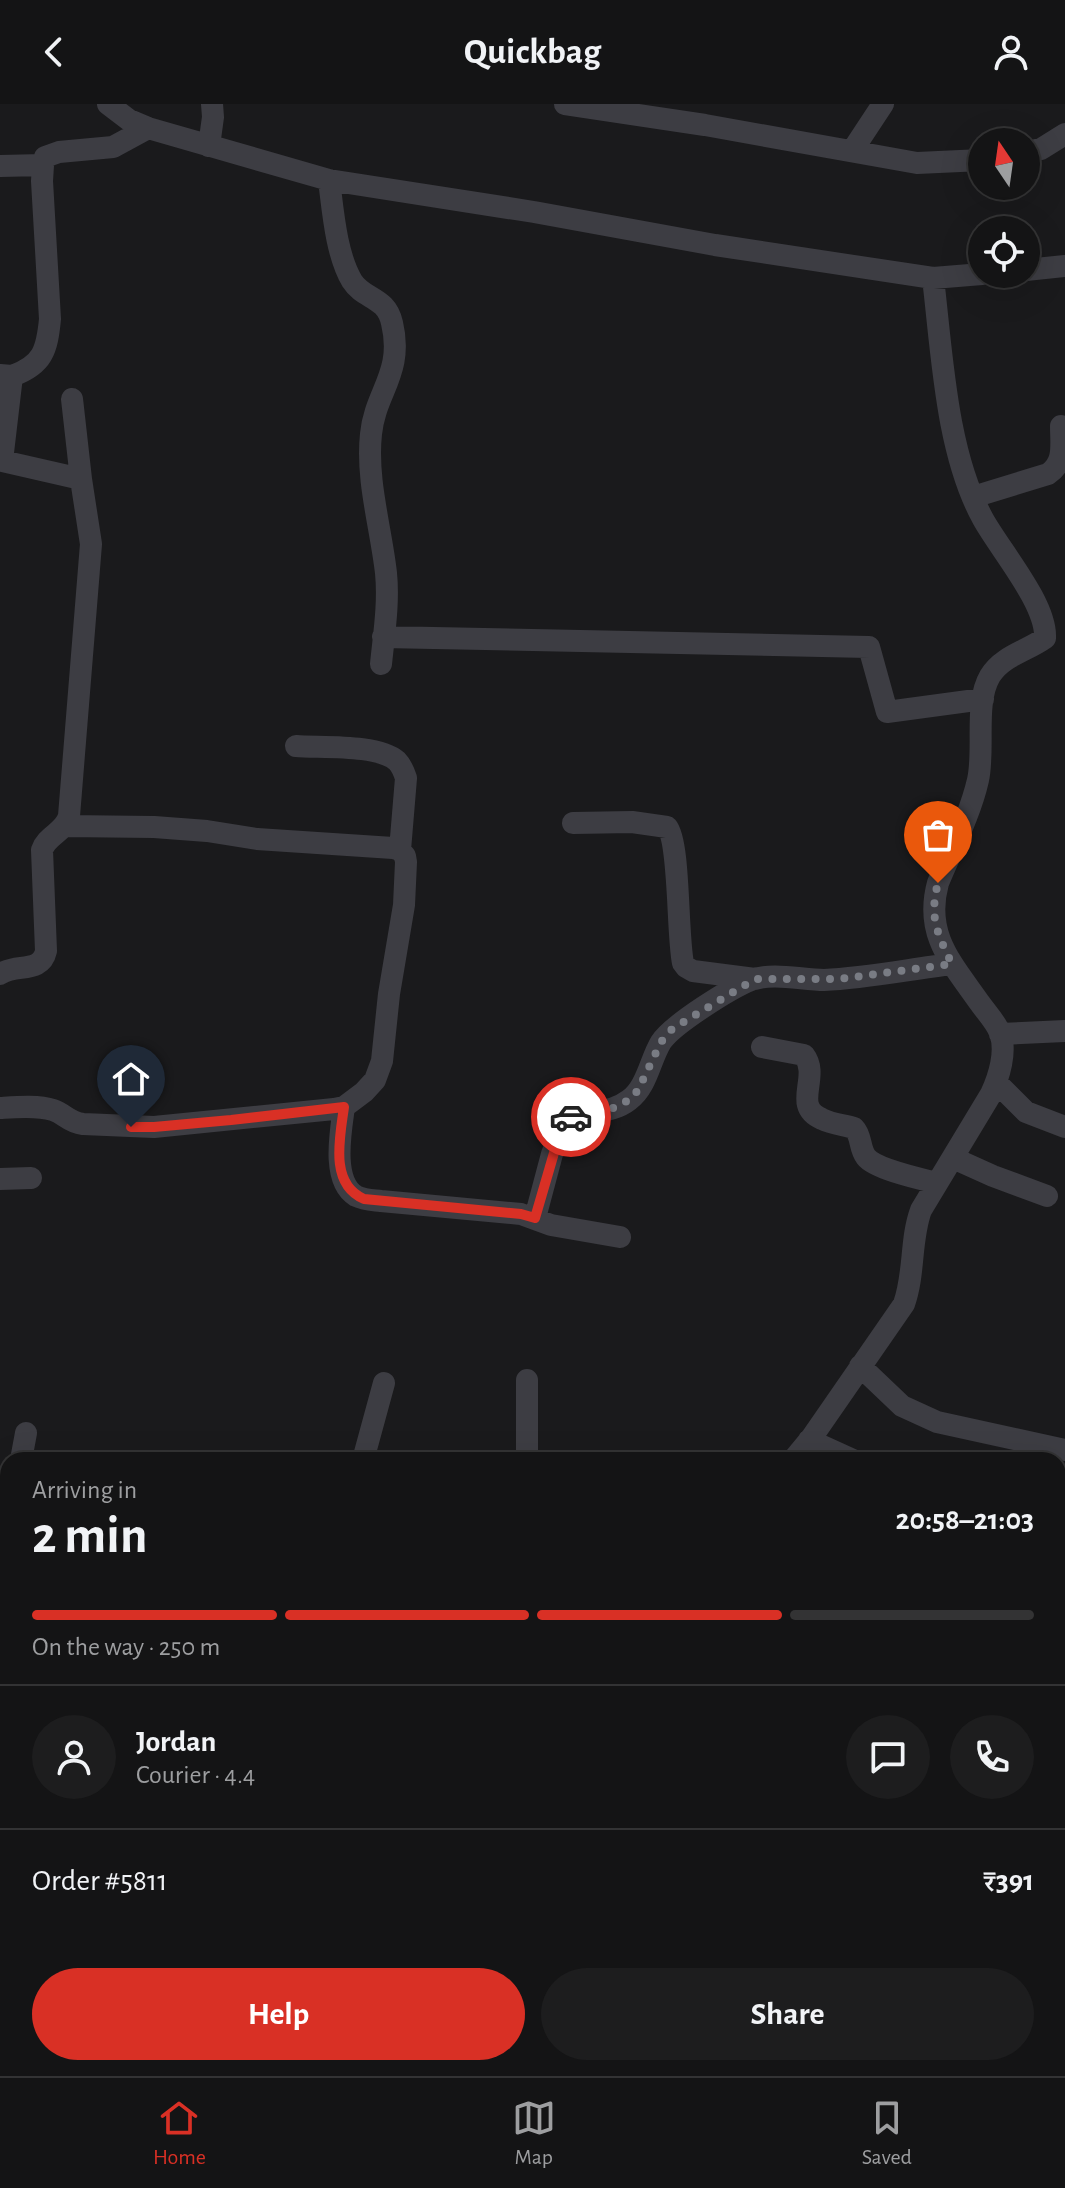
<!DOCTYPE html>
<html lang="en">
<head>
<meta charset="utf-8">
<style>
	body { margin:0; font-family:"Alegreya Sans",sans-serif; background:#1d1d1e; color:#f1f3f6; height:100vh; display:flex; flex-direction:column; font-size:30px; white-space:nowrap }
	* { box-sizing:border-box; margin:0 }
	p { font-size:26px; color:#9d9ea0 }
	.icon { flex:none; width:44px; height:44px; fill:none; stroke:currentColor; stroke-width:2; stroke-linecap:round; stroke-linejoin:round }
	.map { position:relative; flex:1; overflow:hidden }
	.sheet { position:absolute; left:0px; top:1348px; width:1066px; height:624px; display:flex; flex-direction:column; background:#141415; border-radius:24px 24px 0 0; box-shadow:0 8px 32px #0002,0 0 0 2px #333334 }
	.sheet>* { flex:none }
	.needle { width:52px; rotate:347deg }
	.buttons { position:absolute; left:968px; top:24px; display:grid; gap:16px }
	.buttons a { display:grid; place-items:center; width:72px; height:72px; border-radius:50%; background:#141415; box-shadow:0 8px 32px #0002,0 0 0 2px #333334; font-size:40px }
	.pin { position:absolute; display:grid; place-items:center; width:68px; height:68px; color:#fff; margin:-82px -34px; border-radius:50% 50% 50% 0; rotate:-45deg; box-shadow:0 0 8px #0007 }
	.pin .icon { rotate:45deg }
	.courier { position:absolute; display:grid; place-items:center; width:80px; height:80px; margin:-40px; border:6px solid #d93025; border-radius:50%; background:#fff; color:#222; box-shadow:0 2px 10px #0007 }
	.head em { font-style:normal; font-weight:700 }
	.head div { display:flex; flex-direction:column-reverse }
	.head { display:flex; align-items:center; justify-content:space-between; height:136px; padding:0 32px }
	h1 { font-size:52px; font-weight:700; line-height:60px }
	.bar { display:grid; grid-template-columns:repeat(4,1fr); gap:12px 8px; align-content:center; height:96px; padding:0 32px }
	.bar i { height:10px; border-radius:6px; background:#333334 }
	.bar .current { background:#d93025 }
	.bar p { grid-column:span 4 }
	.line { display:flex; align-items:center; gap:20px; padding:0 32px; border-top:2px solid #333334 }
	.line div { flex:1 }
	.round { display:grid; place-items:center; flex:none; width:84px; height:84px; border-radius:42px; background:#1d1d1e }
	.cta { display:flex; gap:16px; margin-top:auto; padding:16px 32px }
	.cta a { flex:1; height:92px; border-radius:48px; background:#d93025; color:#fff; font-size:32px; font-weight:700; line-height:92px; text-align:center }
	.cta a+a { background:#1d1d1e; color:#f1f3f6 }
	header { display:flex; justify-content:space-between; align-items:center; height:104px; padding:0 32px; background:#141415; font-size:36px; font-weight:700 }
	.tab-bar { display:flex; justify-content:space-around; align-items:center; height:112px; border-top:2px solid #333334; background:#141415; font-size:22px; color:#9d9ea0 }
	.tab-bar a { display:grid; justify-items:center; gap:4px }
	.tab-bar .current { color:#d93025 }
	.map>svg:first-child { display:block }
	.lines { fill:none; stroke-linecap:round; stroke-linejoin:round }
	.minor { stroke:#3d3d43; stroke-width:22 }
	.done { stroke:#797c84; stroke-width:8; stroke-dasharray:0 14.4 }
	.route { stroke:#d93025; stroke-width:10 }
</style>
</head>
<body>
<header><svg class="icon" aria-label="back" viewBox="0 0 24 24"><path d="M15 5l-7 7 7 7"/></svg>Quickbag<svg class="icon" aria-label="person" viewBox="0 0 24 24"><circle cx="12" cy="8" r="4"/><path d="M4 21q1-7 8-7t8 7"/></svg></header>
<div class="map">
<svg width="1065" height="1972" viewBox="0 0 1065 1972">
	<rect width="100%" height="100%" fill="#1a1a1c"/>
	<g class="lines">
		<path class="minor" d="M108 0 129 16 148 24 329 76 534 108 715 141 933 174 982 170
			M565 0 705 21 917 59 982 56
			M209 42 213 13 212 0
			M852 47 883 0
			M1026 48 1041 45 1065 30
			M0 62 43 61
			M329 76C333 107 336 150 352 177 364 196 386 192 392 219 404 269 375 288 371 330 366 376 381 424 386 469 389 499 384 530 381 560
			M1026 166 1065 162
			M0 271 12 272 2 357 81 375
			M12 272C43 261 47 246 50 215L42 77 43 61 45 53 59 48 113 43 148 24
			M973 393 1048 370C1065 359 1061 341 1061 322
			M383 533 869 543 887 608 983 595
			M296 642C321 644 378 640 397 657 401 661 404 668 406 674L400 746
			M573 719 632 718 667 723C680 738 677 831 683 859L686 863 693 867 755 875
			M0 870C16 859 41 870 46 847L42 746C47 731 65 728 69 712L91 440 81 375 72 295
			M1000 930 1065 927
			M762 943 804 951C821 973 791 1002 822 1015 832 1020 844 1021 854 1024 862 1032 859 1044 866 1053 875 1065 921 1075 937 1079
			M997 979 1026 1008 1065 1023
			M344 1003C341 1026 331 1077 356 1092 364 1096 373 1096 381 1097L521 1110 551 1121 620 1133
			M0 1004C16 1003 38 1001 53 1006 65 1010 68 1018 83 1020L154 1023 334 1005 344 1003 364 988 375 976 382 957 389 890 404 801 406 758 405 752 400 746 393 744 257 735 207 727 154 723 65 722
			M953 1054 993 1072 1047 1092
			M0 1075 31 1074
			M535 1114 552 1050 566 1016C586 1005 610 1011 629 996 647 983 650 956 661 938 673 920 731 884 751 876 773 868 802 876 824 876 867 874 910 865 952 860
			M860 1262 902 1302 937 1318 1065 1346
			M809 1336 853 1356
			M21 1356 26 1329
			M363 1356 384 1279
			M527 1356V1276
			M793 1356 812 1333 904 1200C915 1169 910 1136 921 1106L991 990C999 973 1007 947 1000 929 996 918 986 908 979 898 951 858 924 830 938 779 952 745 970 711 978 676 985 645 974 599 990 572 1002 552 1027 547 1045 534 1047 500 1000 446 983 415 946 348 942 249 933 174
			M0 1502 8 1503
			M0 1673H8
			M1058 1761 1065 1762
			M1058 1890 1065 1887
			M0 1898H8
			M180 1964 182 1972
			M582 1972 584 1964"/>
	</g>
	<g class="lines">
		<path class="done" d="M571 1013 609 1006 631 995 638 986 661 938 672 925 755 875H839L952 860C937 829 929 813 938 779"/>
		<path class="route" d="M131 1023H154L231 1016 344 1003C340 1033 329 1080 364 1095L521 1110 535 1114 561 1025 566 1016 571 1013"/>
	</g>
</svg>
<div class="buttons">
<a><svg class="needle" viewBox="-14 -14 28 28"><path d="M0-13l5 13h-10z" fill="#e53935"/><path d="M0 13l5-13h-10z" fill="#9d9ea0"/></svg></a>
<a><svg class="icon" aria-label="locate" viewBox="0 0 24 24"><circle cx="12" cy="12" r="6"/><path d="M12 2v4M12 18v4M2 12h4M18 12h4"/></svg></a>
</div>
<div class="pin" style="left:938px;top:779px;background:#ea580c"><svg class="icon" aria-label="bag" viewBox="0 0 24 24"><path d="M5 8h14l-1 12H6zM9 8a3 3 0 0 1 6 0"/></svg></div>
<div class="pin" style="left:131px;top:1023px;background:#1f2937"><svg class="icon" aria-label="home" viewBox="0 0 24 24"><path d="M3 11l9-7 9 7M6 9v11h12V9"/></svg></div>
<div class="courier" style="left:571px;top:1013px"><svg class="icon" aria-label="car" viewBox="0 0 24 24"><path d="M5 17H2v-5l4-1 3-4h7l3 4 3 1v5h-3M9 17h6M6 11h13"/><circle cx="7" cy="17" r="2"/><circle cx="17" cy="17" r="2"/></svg></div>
<section class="sheet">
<div class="head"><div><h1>2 min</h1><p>Arriving in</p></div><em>20:58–21:03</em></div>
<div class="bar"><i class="current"></i><i class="current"></i><i class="current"></i><i></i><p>On the way · 250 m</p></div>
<div class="line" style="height:144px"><a class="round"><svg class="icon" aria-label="person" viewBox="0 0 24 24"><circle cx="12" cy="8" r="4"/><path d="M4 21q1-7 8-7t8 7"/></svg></a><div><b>Jordan</b><p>Courier · 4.4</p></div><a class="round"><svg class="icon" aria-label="chat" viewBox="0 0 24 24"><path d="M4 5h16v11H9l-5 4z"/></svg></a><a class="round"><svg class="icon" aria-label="phone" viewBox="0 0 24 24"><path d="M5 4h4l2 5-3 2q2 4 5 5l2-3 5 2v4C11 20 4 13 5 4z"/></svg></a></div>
<div class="line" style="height:104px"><div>Order #5811</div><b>₹391</b></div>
<div class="cta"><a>Help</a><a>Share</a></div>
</section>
</div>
<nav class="tab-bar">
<a class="current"><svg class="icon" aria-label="home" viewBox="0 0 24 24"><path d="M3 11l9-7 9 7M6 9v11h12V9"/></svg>Home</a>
<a><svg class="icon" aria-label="map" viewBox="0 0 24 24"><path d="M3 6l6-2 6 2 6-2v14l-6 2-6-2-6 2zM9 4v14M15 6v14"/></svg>Map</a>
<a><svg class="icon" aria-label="saved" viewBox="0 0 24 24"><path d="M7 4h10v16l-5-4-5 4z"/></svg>Saved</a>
</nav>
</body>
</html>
